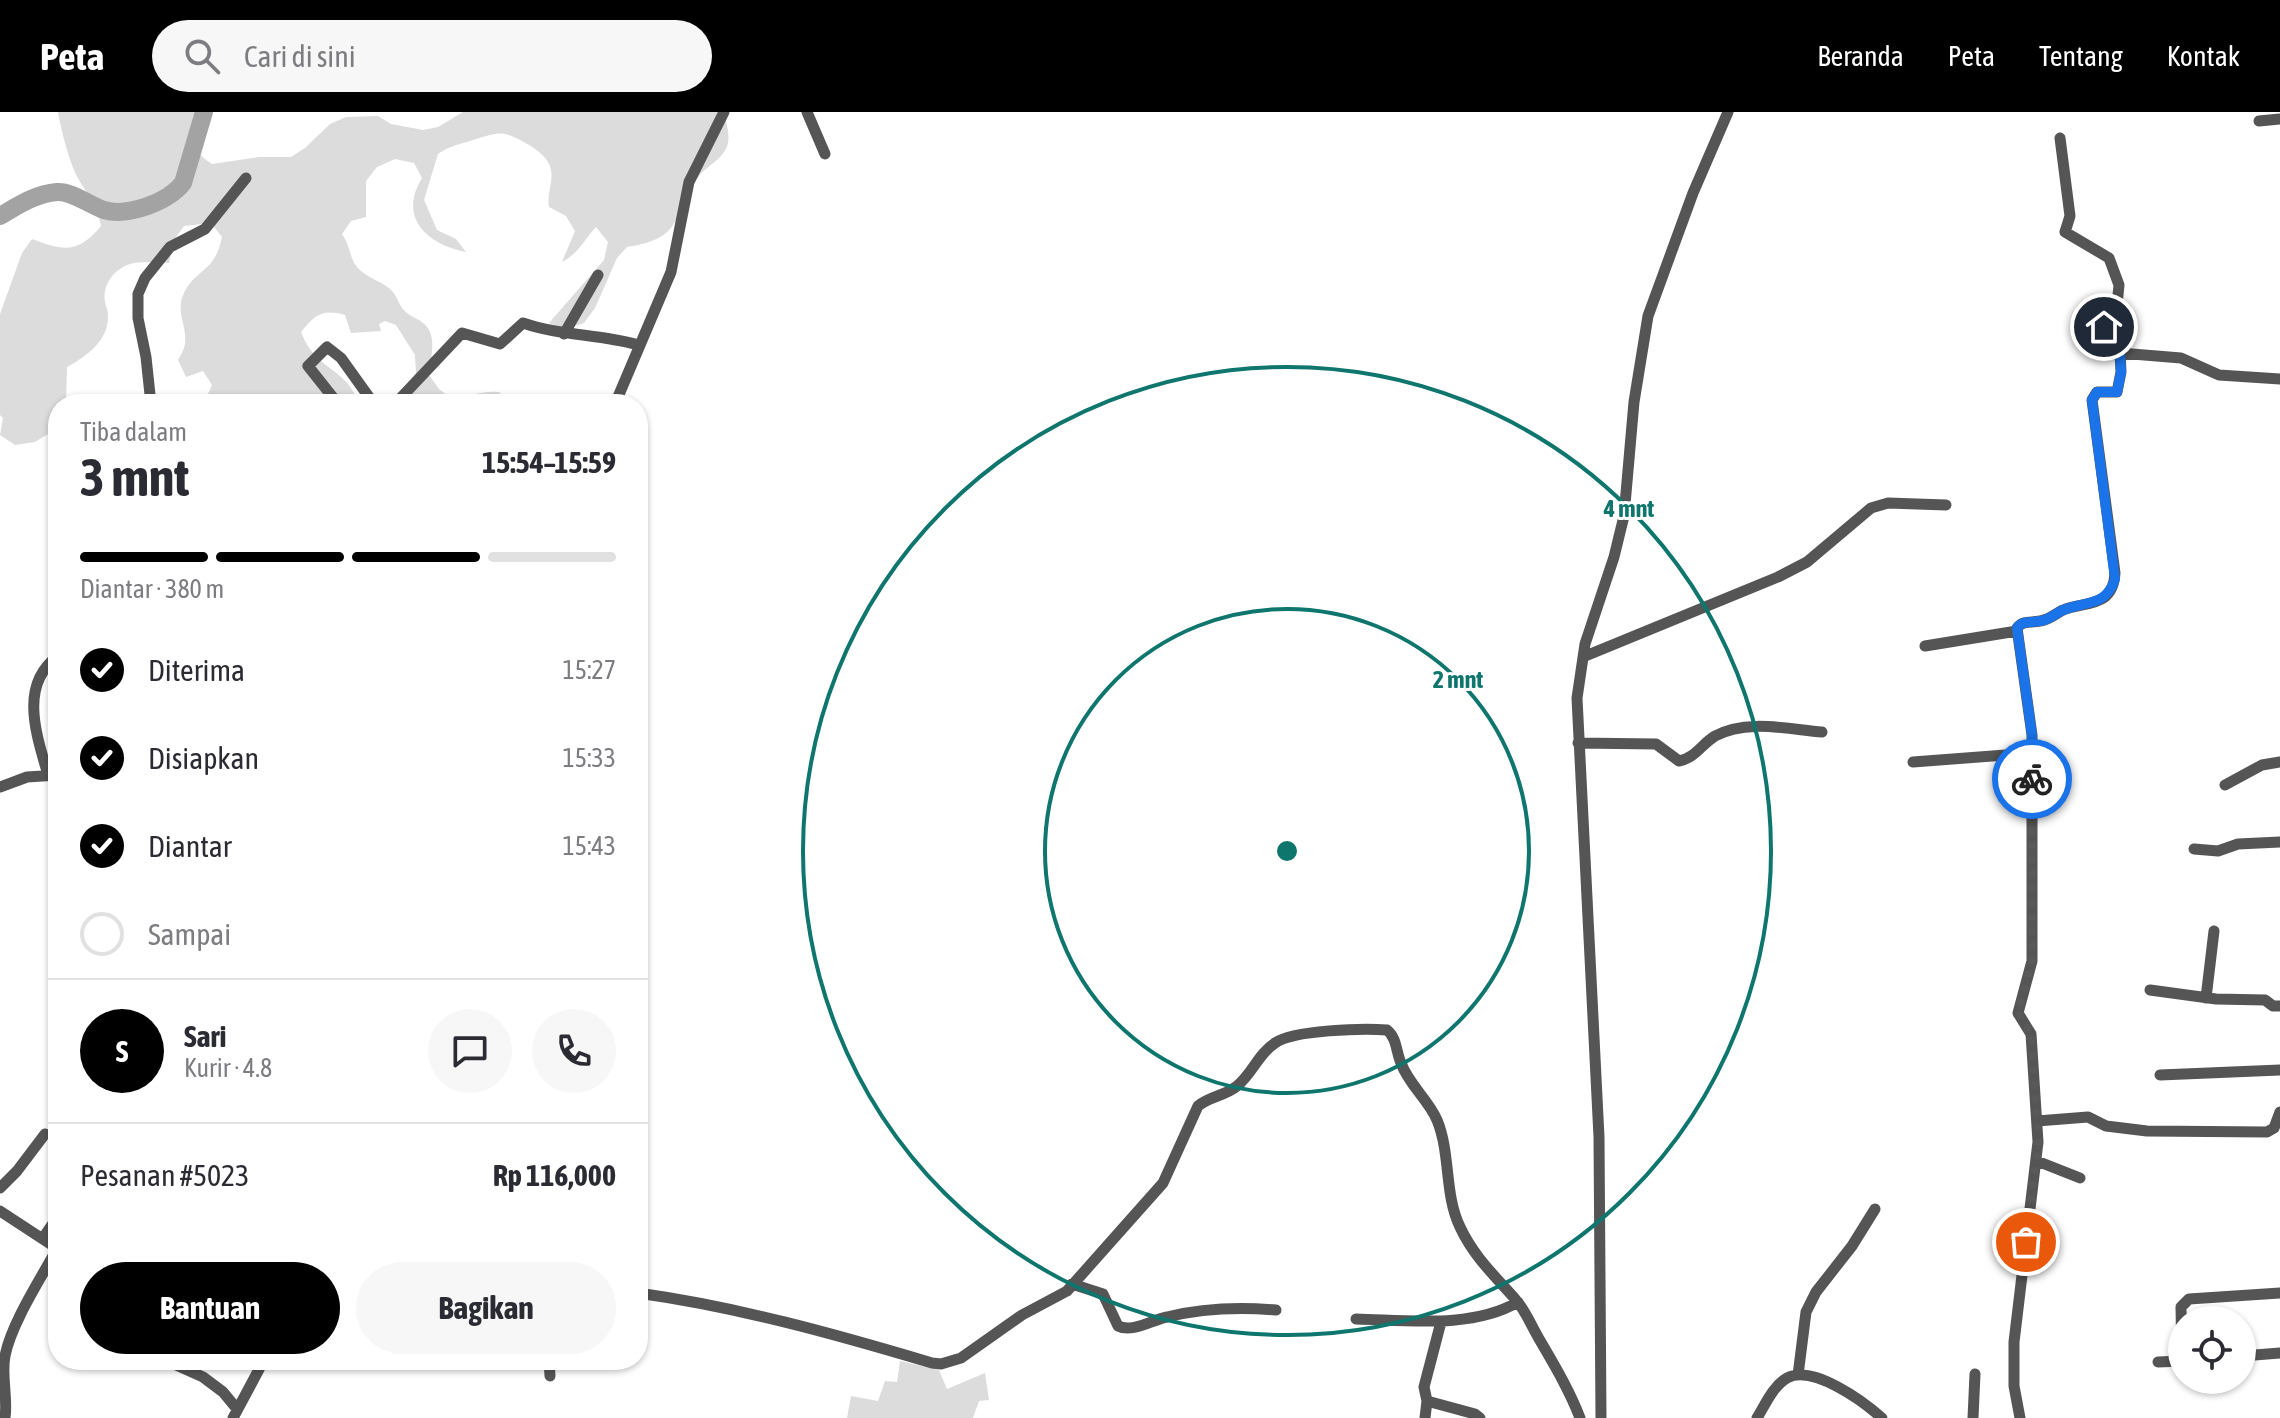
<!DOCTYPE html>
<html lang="id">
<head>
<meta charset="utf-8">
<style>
	body { margin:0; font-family:"Asap Condensed",sans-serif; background:#f7f7f7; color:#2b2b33; height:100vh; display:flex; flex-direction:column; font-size:30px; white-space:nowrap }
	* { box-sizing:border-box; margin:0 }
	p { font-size:26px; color:#7c7c81 }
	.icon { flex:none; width:44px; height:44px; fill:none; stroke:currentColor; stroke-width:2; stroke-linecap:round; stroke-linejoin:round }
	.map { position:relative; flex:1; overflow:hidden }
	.details { position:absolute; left:48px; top:282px; width:600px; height:976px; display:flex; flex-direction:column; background:#fff; border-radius:32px; box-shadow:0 2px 6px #0004 }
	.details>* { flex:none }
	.buttons { position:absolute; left:2168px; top:1194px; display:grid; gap:16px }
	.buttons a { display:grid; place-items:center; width:88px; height:88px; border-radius:50%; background:#fff; box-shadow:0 2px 6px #0004; font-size:40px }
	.pin { position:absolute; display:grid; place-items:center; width:68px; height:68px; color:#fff; margin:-34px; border:4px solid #fff; border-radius:50%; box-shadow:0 2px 8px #0007 }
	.courier { position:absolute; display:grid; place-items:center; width:80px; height:80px; margin:-40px; border:6px solid #1a73e8; border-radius:50%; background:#fff; color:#222; box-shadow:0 2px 10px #0007 }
	.summary em { font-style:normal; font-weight:700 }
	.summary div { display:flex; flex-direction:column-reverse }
	.summary { display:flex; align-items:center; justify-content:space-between; height:136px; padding:0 32px }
	h1 { font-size:52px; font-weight:700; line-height:60px }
	.bar { display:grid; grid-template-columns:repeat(4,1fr); gap:12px 8px; align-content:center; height:96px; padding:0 32px }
	.bar i { height:10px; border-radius:6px; background:#e1e1e2 }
	.bar .on { background:#000 }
	.bar p { grid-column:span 4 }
	.line { display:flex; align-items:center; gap:20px; padding:0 32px; border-top:2px solid #e1e1e2 }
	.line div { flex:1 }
	.round { display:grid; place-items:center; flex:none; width:84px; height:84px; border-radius:42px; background:#f7f7f7 }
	ol { padding:0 32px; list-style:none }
	li { display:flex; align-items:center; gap:24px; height:88px }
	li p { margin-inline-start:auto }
	li .icon { padding:8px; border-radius:50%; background:#000; color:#fff; stroke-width:4 }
	li:last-child { color:#7c7c81 }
	li i { width:44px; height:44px; border:4px solid #e1e1e2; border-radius:50% }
	.primary-button { display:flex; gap:16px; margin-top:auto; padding:16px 32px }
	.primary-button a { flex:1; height:92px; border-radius:48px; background:#000; color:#fff; font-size:32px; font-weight:700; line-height:92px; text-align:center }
	.primary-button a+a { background:#f7f7f7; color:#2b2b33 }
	header { display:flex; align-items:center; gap:48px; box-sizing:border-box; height:112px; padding:0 40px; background:#000; color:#fff }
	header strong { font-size:38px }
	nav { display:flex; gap:44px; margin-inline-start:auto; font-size:28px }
	.search { width:560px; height:72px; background:#f7f7f7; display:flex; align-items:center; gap:20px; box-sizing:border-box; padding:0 28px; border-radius:44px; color:#7c7c81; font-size:30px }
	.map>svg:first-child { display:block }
	.green { fill:#dcdcdc }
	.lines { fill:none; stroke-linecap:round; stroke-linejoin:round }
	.river { stroke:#a3a3a3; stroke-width:18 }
	.minor { stroke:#555; stroke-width:11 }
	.done { stroke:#595959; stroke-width:8; stroke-dasharray:0 14.4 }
	.route { stroke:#1a73e8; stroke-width:10 }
	.ring { fill:none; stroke:#0f766e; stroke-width:4 }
	.centre { fill:#0f766e; stroke:#fff; stroke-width:4 }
	.ring-label { font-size:24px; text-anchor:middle; font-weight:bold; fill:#0f766e; stroke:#fff; stroke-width:6; stroke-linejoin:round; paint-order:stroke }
</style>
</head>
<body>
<header>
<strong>Peta</strong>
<div class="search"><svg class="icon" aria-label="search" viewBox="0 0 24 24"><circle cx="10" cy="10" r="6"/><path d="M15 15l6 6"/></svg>Cari di sini</div>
<nav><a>Beranda</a><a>Peta</a><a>Tentang</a><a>Kontak</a></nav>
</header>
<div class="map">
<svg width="2280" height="1306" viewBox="0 0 2280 1306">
	<rect width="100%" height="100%" fill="#fff"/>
	<path class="green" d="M58 0H197C186 22 191 39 212 52L259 45H291L305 36 330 12 346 5 378 4 391 12 423 18 438 15 463 0H724C726 10 730 22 728 31 724 47 709 52 699 64 670 101 688 126 627 135L617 146 595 196 584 211 567 217 549 211 604 148 608 130 596 115C583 129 579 141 562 150L575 119 566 104 549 95C546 80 556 66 549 52 546 45 537 38 531 34 503 18 502 19 473 28 458 33 451 33 438 42L424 88 437 118 456 127 466 140C426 132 398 105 422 66L414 51 395 47 377 55 366 69V105L351 109 342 122C350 133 350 147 357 155 367 167 385 170 393 180 398 186 399 195 407 201 413 206 421 207 427 215 437 228 430 248 429 263L439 277 452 287C469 285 482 278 499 280L510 292H431L422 289 405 292 408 276 416 261 415 243 396 213 385 209 379 212 381 219 351 221 345 203C322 197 316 202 301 220 316 260 346 254 359 292H257L258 286C242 291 220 298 205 288L212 273 203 259 186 265 178 248C181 243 185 236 185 231 187 213 175 199 184 181 196 156 215 161 222 125L211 111 184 114 174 128 169 151C157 151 142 149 130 152 114 157 102 173 105 190 106 195 108 198 108 203 109 228 87 244 67 255L66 292H58V316L35 330 15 333 0 323 3 306 0 303V202L22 141 32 127C63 139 78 142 101 114 96 90 90 87 79 68 70 53 61 18 58 0Z
		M900 1249 939 1258 947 1277 985 1261 989 1288 979 1289 973 1306H847L851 1284 878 1289 885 1269 897 1270Z"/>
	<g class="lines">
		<path class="river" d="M0 104C19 93 35 82 57 80 72 79 89 93 104 98 128 105 168 90 183 71L204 0"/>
		<path class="minor" d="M807 0 825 42
			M2259 9 2280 7
			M564 222 598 163
			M2120 241 2181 246 2219 263 2280 267
			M335 288 308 254 327 235 341 246 374 292
			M151 292 146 245 138 206V182L145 166 170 135 205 117 246 66
			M395 292 462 221 500 232 523 211C561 224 600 222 638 233
			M615 292 671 160 689 70 724 0
			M1925 534 2017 519
			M1583 545 1778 465 1807 450 1871 396 1888 391 1946 393
			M1578 631 1656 632 1679 649C1695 646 1702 632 1715 624 1746 607 1787 617 1822 620
			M1913 650 2032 641
			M48 663C37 624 18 573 58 544
			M2225 673 2262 653 2280 650
			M0 675 27 665 58 663
			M2194 737 2218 739 2238 732 2280 730
			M2150 878 2216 887 2265 888 2273 894H2280
			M2206 886 2214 819
			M2160 963 2280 958
			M2037 1009 2088 1005 2106 1014 2147 1019 2267 1020 2274 1016 2280 1000
			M2037 1049 2080 1066
			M0 1076 17 1059 45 1022
			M0 1099 58 1137
			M43 1126 58 1104
			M1072 1172 1103 1182 1118 1214C1132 1221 1152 1208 1167 1205 1203 1196 1240 1195 1276 1198
			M638 1181C738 1195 835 1222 932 1251L941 1252 961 1246 1022 1203 1067 1179 1163 1071 1198 994C1210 984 1225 984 1237 974 1252 962 1259 941 1275 931 1293 918 1364 916 1387 918 1397 926 1396 940 1401 951 1409 973 1428 987 1437 1008 1451 1042 1444 1082 1460 1115 1474 1145 1495 1164 1516 1188 1525 1198 1531 1213 1538 1225 1553 1251 1569 1277 1580 1306
			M1356 1207C1406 1208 1472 1217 1518 1190
			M2242 1244 2280 1241
			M165 1248 203 1265 223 1280 237 1297
			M549 1248 550 1264
			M2182 1248 2181 1195 2189 1187 2280 1181
			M2158 1250 2182 1249
			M1798 1263 1806 1200 1816 1180 1852 1134 1875 1097
			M1427 1289 1424 1275 1441 1210
			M5 1306C8 1285 1 1264 5 1244 11 1212 41 1166 57 1137
			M233 1306 264 1248
			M1425 1306 1427 1289 1475 1302 1480 1306
			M1601 1306 1599 1025 1577 586 1585 532 1614 445 1624 404 1634 290 1648 204 1693 81 1728 0
			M1757 1306C1765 1293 1773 1274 1787 1266 1813 1252 1864 1290 1882 1306
			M1973 1306 1975 1262
			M2020 1306 2014 1274V1230L2038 1030 2031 922 2018 901 2032 849V623L2017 516C2023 508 2030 511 2040 509 2049 508 2055 502 2063 498 2086 489 2113 496 2115 461L2092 288 2097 280H2117L2121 260 2120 241 2095 237 2093 227 2116 203 2119 173 2109 146 2065 120 2070 104 2060 26"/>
	</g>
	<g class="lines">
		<path class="done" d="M2026 1130 2038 1030 2031 922 2018 899 2032 849V667"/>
		<path class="route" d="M2032 667V623L2017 516C2023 508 2030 511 2040 509 2049 508 2055 502 2063 498 2085 489 2106 495 2115 467L2092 288 2097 280H2117L2121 260 2120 241 2095 237 2093 227 2104 215"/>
	</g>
	<g class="ring">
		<circle cx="1287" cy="739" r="242"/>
		<circle cx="1287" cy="739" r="484"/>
	</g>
	<circle cx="1287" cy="739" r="12" class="centre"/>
	<g class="ring-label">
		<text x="1629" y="405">4 mnt</text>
		<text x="1458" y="576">2 mnt</text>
	</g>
</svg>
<div class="buttons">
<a><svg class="icon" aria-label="locate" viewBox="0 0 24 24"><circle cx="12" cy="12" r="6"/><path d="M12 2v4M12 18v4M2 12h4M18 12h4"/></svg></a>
</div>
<div class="pin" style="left:2026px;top:1130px;background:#ea580c"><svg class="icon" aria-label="bag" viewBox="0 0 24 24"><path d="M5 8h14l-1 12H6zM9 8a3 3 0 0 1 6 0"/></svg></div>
<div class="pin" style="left:2104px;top:215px;background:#1f2937"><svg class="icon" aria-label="home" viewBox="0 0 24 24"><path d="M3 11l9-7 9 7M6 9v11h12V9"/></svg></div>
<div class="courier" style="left:2032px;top:667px"><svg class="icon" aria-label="bike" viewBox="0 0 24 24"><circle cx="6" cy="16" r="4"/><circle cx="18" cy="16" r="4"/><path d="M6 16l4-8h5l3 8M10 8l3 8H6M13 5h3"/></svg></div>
<section class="details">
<div class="summary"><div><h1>3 mnt</h1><p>Tiba dalam</p></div><em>15:54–15:59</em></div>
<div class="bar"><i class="on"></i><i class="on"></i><i class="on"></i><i></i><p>Diantar · 380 m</p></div>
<ol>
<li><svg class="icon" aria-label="check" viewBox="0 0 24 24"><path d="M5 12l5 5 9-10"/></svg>Diterima<p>15:27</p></li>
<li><svg class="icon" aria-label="check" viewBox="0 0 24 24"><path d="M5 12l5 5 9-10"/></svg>Disiapkan<p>15:33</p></li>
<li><svg class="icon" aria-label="check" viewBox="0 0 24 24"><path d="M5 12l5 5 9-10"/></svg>Diantar<p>15:43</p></li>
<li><i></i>Sampai</li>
</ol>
<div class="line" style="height:144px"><b class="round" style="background:#000;color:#fff">S</b><div><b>Sari</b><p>Kurir · 4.8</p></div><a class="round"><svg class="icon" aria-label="chat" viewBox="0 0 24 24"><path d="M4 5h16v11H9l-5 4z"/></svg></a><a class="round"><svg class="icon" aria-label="phone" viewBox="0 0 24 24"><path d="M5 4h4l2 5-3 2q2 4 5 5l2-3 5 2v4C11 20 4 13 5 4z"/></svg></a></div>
<div class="line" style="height:104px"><div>Pesanan #5023</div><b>Rp 116,000</b></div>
<div class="primary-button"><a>Bantuan</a><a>Bagikan</a></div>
</section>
</div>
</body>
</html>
